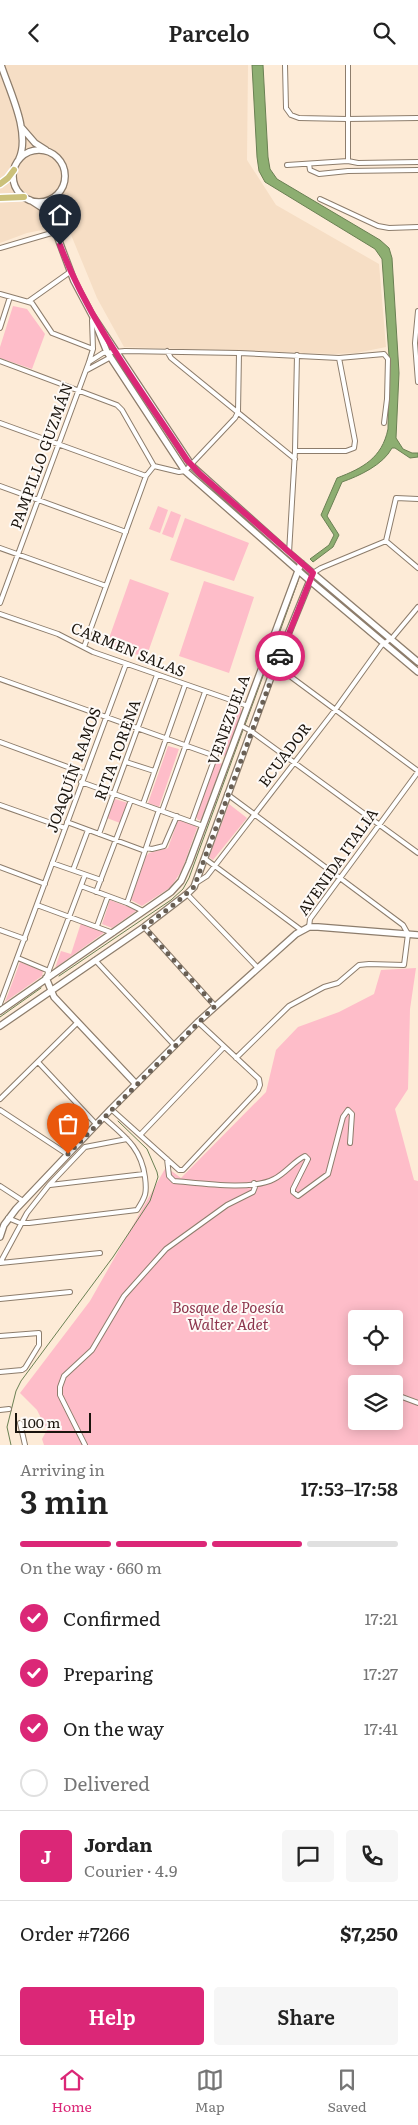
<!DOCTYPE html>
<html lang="en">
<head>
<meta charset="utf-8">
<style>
	body { margin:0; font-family:Literata,serif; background:#f6f6f6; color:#222; height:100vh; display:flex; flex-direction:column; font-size:19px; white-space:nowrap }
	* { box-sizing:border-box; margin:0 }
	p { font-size:16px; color:#767676 }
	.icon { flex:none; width:28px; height:28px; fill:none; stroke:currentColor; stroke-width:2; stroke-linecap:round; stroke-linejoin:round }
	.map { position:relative; height:1380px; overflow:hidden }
	.details { display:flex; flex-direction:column; background:#fff; flex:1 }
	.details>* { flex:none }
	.fabs { position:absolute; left:348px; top:1245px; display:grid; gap:10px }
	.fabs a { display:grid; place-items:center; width:55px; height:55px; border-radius:5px; background:#fff; box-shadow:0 2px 12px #0003; font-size:25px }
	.scale { position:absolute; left:15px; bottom:12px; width:76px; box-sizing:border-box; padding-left:5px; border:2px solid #1a140d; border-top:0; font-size:14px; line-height:18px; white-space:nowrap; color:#1a140d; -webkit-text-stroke:4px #fefaf7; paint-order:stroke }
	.pin { position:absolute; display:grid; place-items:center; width:42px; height:42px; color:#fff; margin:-51px -21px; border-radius:50% 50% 50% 0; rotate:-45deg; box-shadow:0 0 5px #0007 }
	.pin .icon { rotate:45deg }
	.courier { position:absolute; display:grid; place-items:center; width:50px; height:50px; margin:-25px; border:4px solid #db2777; border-radius:50%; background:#fff; color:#222; box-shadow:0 1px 6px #0007 }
	.head em { font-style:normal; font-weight:600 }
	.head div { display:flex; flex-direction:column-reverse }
	.head { display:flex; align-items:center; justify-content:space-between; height:85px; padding:0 20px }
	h1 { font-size:32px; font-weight:600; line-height:38px }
	.bar { display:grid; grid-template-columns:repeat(4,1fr); gap:8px 5px; align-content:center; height:60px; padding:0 20px }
	.bar i { height:6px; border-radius:4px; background:#e0e0e0 }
	.bar .on { background:#db2777 }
	.bar p { grid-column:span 4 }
	.line { display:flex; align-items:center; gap:12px; padding:0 20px; border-top:1px solid #e0e0e0 }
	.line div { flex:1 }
	.round { display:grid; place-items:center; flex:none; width:52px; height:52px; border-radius:5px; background:#f6f6f6 }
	ol { padding:0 20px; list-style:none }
	li { display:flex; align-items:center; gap:15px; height:55px }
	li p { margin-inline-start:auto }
	li .icon { padding:5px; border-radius:50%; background:#db2777; color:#fff; stroke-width:4 }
	li:last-child { color:#767676 }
	li i { width:28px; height:28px; border:2px solid #e0e0e0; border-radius:50% }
	.cta { display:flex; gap:10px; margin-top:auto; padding:10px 20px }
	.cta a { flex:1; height:58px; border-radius:5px; background:#db2777; color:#fff; font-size:20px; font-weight:600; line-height:58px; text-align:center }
	.cta a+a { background:#f6f6f6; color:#222 }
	header { display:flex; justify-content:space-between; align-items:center; height:65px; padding:0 20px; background:#fff; font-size:22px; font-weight:600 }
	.tabs { display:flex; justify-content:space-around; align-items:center; height:70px; border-top:1px solid #e0e0e0; background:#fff; font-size:14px; color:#767676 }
	.tabs a { display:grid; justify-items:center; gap:2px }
	.tabs .on { color:#db2777 }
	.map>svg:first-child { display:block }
	.built { fill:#f6dec5 }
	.green { fill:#febdc9; fill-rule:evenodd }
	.water { fill:#8dae71; stroke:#6a8053 }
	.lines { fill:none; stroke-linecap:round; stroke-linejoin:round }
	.stream { stroke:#6a8053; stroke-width:1 }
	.street-casing { stroke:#8d7d6c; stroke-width:6 }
	.secondary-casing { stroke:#8d7d6c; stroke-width:8 }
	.primary-casing { stroke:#fff; stroke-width:9 }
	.street { stroke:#fff; stroke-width:4 }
	.secondary { stroke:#fff; stroke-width:5.5 }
	.primary { stroke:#cbc17a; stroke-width:6 }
	.done { stroke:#695f54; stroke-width:5; stroke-dasharray:0 9 }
	.route { stroke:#db2777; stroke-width:6 }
	.labels { text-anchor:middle; stroke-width:4; stroke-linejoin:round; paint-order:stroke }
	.street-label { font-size:15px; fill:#1a140d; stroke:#fefaf7 }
	.park-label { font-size:15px; font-style:italic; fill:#8c344c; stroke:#fefaf7 }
</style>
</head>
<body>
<header><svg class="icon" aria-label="back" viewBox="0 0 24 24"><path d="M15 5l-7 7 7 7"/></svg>Parcelo<svg class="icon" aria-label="search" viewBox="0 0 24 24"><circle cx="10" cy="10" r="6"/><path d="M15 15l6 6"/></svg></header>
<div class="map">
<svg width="418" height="1380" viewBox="0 0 418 1380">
	<rect width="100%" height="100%" fill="#fdebd7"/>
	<path class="built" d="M0 0H248L247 95 276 140 379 199 386 282 356 288 334 289 124 282 97 233 67 160 27 168 0 178Z"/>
	<path class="green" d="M13 241 27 244 45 269 32 304 0 293V282Z
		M158 441 168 445 160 468 149 464Z
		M171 446 181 450 173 473 162 469Z
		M185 453 249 478 234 516 170 495Z
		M130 514 169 528 146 593 107 579Z
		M204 516 254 532 229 608 179 591Z
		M237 643H241L242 649 226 690 221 692 219 689Z
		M168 681 179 684 159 742 148 738Z
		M219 695 222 699 201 755H198L196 752 216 696Z
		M115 734 128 738 120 758 107 753Z
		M229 739 247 753 213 795 209 792Z
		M181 754 195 760 197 763 182 805 171 822 142 841 131 835 146 791 149 788 168 783 178 755Z
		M110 835 134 844 136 846 112 863 102 859Z
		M81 858 105 867 55 903 61 886 71 889Z
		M20 897 43 906 42 911 5 937Z
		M416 903 410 944 408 1024 395 1044 414 1115 418 1116V1380H44L42 1374 47 1365 37 1345 20 1328 90 1236 166 1102 181 1113 266 1027 276 985 298 962 339 947 374 929 381 905ZM356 1254H394V1291H356ZM356 1319H394V1356H356Z"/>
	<path class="water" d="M252 0H263L268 92 270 104 277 114 380 175 389 183 392 193 399 308 396 373 403 384 412 388H418V392L410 393 395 383H392C383 400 359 411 342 417L327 451 339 470 333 482 313 497 310 494 329 480 334 470 321 450 337 413C363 403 382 393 388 364L389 291 382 194 375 184 265 117 259 106 257 92Z"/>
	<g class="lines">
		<path class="stream" d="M269 597 298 516
			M245 660 267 600
			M59 911 171 835 183 824 189 813 243 665
			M0 952 41 923
			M11 1380 7 1362 16 1326 21 1316 113 1192 150 1136 158 1112 157 1107 147 1084 118 1056"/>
		<g class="street-casing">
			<path id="street" d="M285 0 286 43 291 50 299 53 347 54 418 53
				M348 0V96
				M309 99 310 105 319 109 348 106 418 105
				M287 100 348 96 358 98 418 97
				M320 134 378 161 389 163 418 162
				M0 183 55 167
				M0 229 32 238 52 268 93 284
				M29 236 70 207
				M418 246 415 278 418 317
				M0 263 10 232
				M167 286 171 293 295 394
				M0 296 117 340 122 345 154 401
				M89 297 103 288 125 286 239 288 339 293 384 289 388 294 387 334 384 358
				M87 305 111 292
				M0 358 146 411 154 401 179 407 185 406 235 353 238 347 239 288
				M295 386H346L354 383 355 376 339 293
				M0 421 126 467
				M386 476 418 503
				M0 483 106 521
				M289 488 295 386 297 290
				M313 508 321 503 386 476 396 433 418 434
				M0 538 89 297 93 284 92 255
				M0 549 58 569 93 587 248 641
				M84 582 146 411
				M264 597 279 603 418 706
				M0 614 215 691
				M240 660 251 666 418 788
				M0 677 84 708
				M126 697 154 706
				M81 717 203 761
				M227 729 403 860 408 869 404 900 369 899 359 900 338 918 324 922 289 941 236 993
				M143 739 185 620
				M0 740 65 763
				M162 746 205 627
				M192 756 235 637
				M67 757 145 786
				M99 769 157 610
				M146 783 152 784 164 781 177 751
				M204 793 301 865
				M52 798 101 815
				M0 802 45 819
				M73 805 88 765
				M196 818 207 811 335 645 381 581 393 572 418 542
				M81 821 127 838 143 846
				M96 827 131 735
				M187 829 257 902
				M127 838 159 745
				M37 840 113 868
				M97 861 108 831
				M144 862 215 941
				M309 862 310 854 418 707
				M0 865 25 874
				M18 893 49 906
				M95 895 175 981
				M46 913 85 810
				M0 939 126 599
				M38 997 96 1059
				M0 1034 77 958
				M111 1044 179 1105H183L258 1025 260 1020 259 1014 198 957
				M0 1045 67 1089
				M141 1069 224 982
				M167 1094 169 1111 174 1116C199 1118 252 1126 274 1114 286 1108 294 1096 305 1091L308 1094 293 1124V1127L298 1131 328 1109 343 1052 348 1045 352 1049 350 1078
				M50 1120 144 1109
				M0 1121 23 1136
				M8 1153 20 1158H29L137 1145C146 1131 147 1128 145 1112 141 1082 124 1071 103 1052
				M100 1188 0 1198 27 1148 49 1120 85 1082 127 1074
				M0 1234 70 1227
				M0 1271 39 1268V1280L25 1303 22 1305 0 1307
				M359 1315 363 1319
				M394 1329 418 1338
				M0 1345 9 1344
				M20 1358 25 1380
				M85 1380 60 1330V1322L64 1311 92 1285 124 1231 166 1184 227 1140 253 1127 255 1122 254 1118"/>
		</g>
		<g class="secondary-casing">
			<path id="secondary" d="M1 0C9 25 31 68 19 94
				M22 63 35 78 46 85
				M13 111a26 26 0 1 1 52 0a26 26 0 1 1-52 0Z
				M30 135 47 146 52 157 74 216 92 250 192 401 289 488 418 597
				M52 155 53 142 57 130
				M93 252 107 287 185 406 309 515 418 607
				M46 913 54 932 136 1019
				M0 946 171 827 181 816 189 798 301 498
				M0 961 144 862 187 829 194 822 275 601 313 508
				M0 1172 4 1160 16 1144 111 1044 198 957 296 869 309 862H318L418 870"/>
		</g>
		<g class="primary-casing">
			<path id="primary" d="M0 119 8 113 14 105
				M0 133 24 132"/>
		</g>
		<use href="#street" class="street"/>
		<use href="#secondary" class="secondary"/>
		<use href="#primary" class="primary"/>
	</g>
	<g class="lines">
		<path class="done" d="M68 1089 215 941 144 862 176 838 194 822 280 591"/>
		<path class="route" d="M60 180C89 257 142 326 187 395L200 409 313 508 280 591"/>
	</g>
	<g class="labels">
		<g class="street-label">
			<text transform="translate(42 391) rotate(-70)" y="5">PAMPILLO GUZMÁN</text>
			<text transform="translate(128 585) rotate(22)" y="5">CARMEN SALAS</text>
			<text transform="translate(229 655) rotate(-70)" y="5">VENEZUELA</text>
			<text transform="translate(118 685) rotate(-70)" y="5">RITA TORENA</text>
			<text transform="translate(285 690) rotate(-53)" y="5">ECUADOR</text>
			<text transform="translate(74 705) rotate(-70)" y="5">JOAQUÍN RAMOS</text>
			<text transform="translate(338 797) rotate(-55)" y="5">AVENIDA ITALIA</text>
		</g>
		<g class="park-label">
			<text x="228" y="1248">Bosque de Poesía<tspan x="228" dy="17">Walter Adet</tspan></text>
		</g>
	</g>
</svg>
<div class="fabs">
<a><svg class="icon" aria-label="locate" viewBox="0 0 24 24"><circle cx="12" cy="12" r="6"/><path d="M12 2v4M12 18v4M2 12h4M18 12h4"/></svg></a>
<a><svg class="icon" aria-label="layers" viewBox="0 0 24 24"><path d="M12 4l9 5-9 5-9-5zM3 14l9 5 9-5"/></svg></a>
</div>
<div class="scale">100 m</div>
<div class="pin" style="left:68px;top:1089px;background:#ea580c"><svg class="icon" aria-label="bag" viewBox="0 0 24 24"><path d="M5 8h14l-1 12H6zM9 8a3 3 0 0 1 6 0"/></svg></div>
<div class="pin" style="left:60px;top:180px;background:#1f2937"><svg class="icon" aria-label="home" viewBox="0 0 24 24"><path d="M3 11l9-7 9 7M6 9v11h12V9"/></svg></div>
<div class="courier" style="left:280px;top:591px"><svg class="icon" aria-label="car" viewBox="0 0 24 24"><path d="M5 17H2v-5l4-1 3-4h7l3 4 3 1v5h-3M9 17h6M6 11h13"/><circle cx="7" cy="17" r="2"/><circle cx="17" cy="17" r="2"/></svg></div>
</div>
<section class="details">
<div class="head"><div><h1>3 min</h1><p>Arriving in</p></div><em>17:53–17:58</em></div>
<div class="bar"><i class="on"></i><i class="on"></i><i class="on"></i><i></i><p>On the way · 660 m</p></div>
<ol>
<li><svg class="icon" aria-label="check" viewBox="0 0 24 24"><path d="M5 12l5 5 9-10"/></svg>Confirmed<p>17:21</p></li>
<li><svg class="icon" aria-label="check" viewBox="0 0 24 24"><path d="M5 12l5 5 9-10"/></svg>Preparing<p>17:27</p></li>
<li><svg class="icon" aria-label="check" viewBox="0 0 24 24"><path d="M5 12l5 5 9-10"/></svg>On the way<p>17:41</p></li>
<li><i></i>Delivered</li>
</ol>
<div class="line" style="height:90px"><b class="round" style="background:#db2777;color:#fff">J</b><div><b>Jordan</b><p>Courier · 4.9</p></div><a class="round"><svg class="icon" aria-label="chat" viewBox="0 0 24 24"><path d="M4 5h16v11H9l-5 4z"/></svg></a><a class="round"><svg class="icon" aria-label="phone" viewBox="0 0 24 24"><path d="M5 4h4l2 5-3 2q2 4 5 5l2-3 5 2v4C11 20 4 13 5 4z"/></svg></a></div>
<div class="line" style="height:65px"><div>Order #7266</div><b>$7,250</b></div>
<div class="cta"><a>Help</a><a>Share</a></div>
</section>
<nav class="tabs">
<a class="on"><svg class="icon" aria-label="home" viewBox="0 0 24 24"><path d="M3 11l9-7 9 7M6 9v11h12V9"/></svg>Home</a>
<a><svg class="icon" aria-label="map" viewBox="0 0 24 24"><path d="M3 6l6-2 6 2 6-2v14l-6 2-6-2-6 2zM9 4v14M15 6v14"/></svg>Map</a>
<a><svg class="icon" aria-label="saved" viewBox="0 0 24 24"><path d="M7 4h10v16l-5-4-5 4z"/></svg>Saved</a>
</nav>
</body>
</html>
